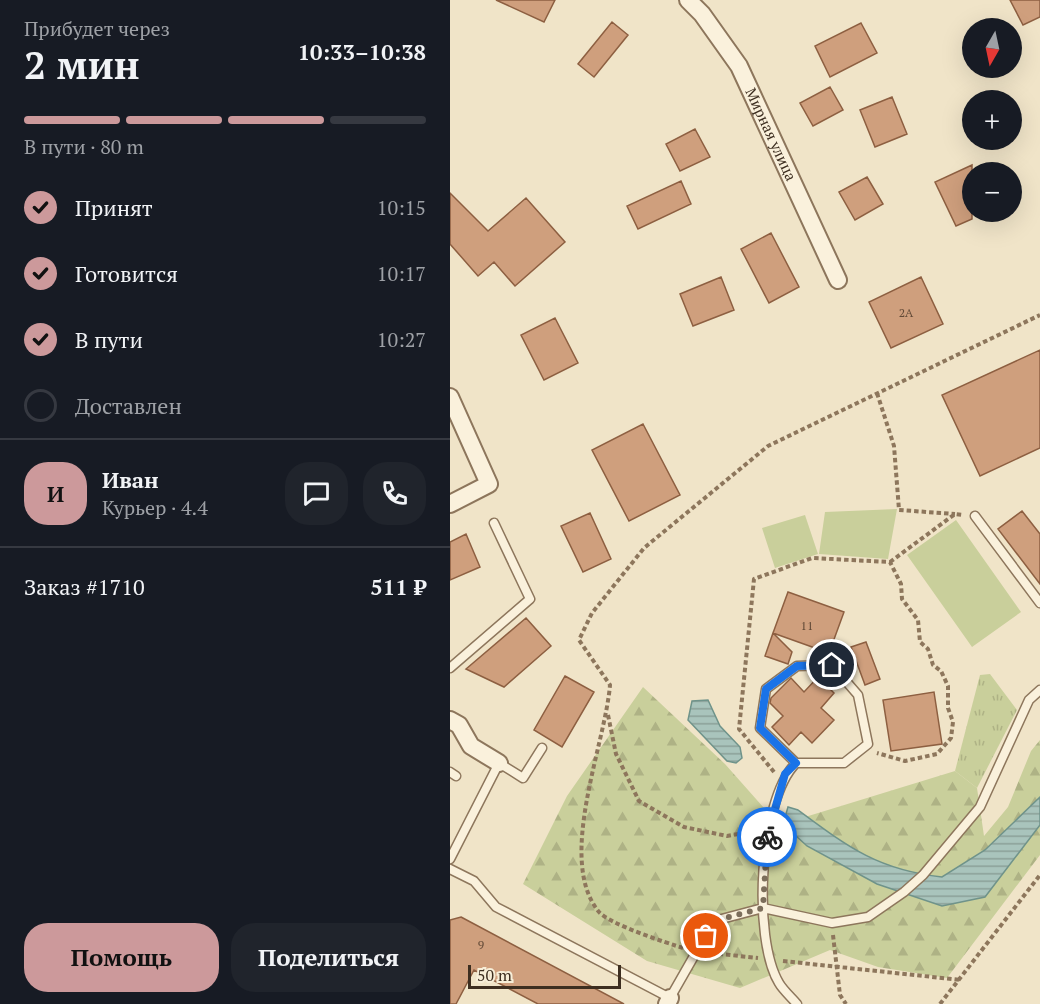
<!DOCTYPE html>
<html lang="ru">
<head>
<meta charset="utf-8">
<style>
	body { margin:0; font-family:"PT Serif",serif; background:#20242c; color:#f1f3f6; height:100vh; display:flex; flex-direction:column; font-size:22px; white-space:nowrap }
	* { box-sizing:border-box; margin:0 }
	p { font-size:20px; color:#9ea1a6 }
	.icon { flex:none; width:33px; height:33px; fill:none; stroke:currentColor; stroke-width:2; stroke-linecap:round; stroke-linejoin:round }
	.map { position:relative; flex:1; overflow:hidden }
	.panel { display:flex; flex-direction:column; background:#171b24; width:450px }
	.panel>* { flex:none }
	.needle { width:39px; rotate:189deg }
	.buttons { position:absolute; left:512px; top:18px; display:grid; gap:12px }
	.buttons a { display:grid; place-items:center; width:60px; height:60px; border-radius:50%; background:#171b24; box-shadow:0 6px 24px #0002; font-size:30px }
	.scale { position:absolute; left:18px; bottom:15px; width:153px; box-sizing:border-box; padding-left:6px; border:3px solid #3d2e20; border-top:0; font-size:16px; line-height:21px; white-space:nowrap; color:#3d2e20; -webkit-text-stroke:4px #f7eed8; paint-order:stroke }
	.pin { position:absolute; display:grid; place-items:center; width:51px; height:51px; color:#fff; margin:-26px; border:3px solid #fff; border-radius:50%; box-shadow:0 2px 6px #0007 }
	.courier { position:absolute; display:grid; place-items:center; width:60px; height:60px; margin:-30px; border:4px solid #1a73e8; border-radius:50%; background:#fff; color:#222; box-shadow:0 2px 8px #0007 }
	.head em { font-style:normal; font-weight:700 }
	.head div { display:flex; flex-direction:column-reverse }
	.head { display:flex; align-items:center; justify-content:space-between; height:102px; padding:0 24px }
	h1 { font-size:39px; font-weight:700; line-height:45px }
	.bar { display:grid; grid-template-columns:repeat(4,1fr); gap:9px 6px; align-content:center; height:72px; padding:0 24px }
	.bar i { height:8px; border-radius:4px; background:#363941 }
	.bar .current { background:#cc999b }
	.bar p { grid-column:span 4 }
	.line { display:flex; align-items:center; gap:15px; padding:0 24px; border-top:2px solid #363941 }
	.line div { flex:1 }
	.round { display:grid; place-items:center; flex:none; width:63px; height:63px; border-radius:24px; background:#20242c }
	ol { padding:0 24px; list-style:none }
	li { display:flex; align-items:center; gap:18px; height:66px }
	li p { margin-inline-start:auto }
	li .icon { padding:6px; border-radius:50%; background:#cc999b; color:#111; stroke-width:4 }
	li:last-child { color:#9ea1a6 }
	li i { width:33px; height:33px; border:3px solid #363941; border-radius:50% }
	.primary-button { display:flex; gap:12px; margin-top:auto; padding:12px 24px }
	.primary-button a { flex:1; height:69px; border-radius:24px; background:#cc999b; color:#111; font-size:24px; font-weight:700; line-height:69px; text-align:center }
	.primary-button a+a { background:#20242c; color:#f1f3f6 }
	main { display:flex; flex:1; min-height:0 }
	.map>svg:first-child { display:block }
	.grass { fill:url(#grass-tufts) }
	.forest { fill:url(#forest-firs) }
	.garden { fill:#c9cf9b }
	.water { fill:url(#water-rules); stroke:#6f938a; stroke-width:1.5 }
	.building { fill:#cf9f7d; stroke:#8d5f41; stroke-width:1.5 }
	.lines { fill:none; stroke-linecap:round; stroke-linejoin:round }
	.service-casing { stroke:#8d765c; stroke-width:11 }
	.minor-casing { stroke:#8d765c; stroke-width:20 }
	.path { stroke:#8d765c; stroke-width:4; stroke-dasharray:4.5 3; stroke-linecap:butt }
	.service { stroke:#faf1dc; stroke-width:8 }
	.minor { stroke:#faf1dc; stroke-width:16 }
	.done { stroke:#7c6e5b; stroke-width:6; stroke-dasharray:0 10.8 }
	.route { stroke:#1a73e8; stroke-width:8 }
	.labels { text-anchor:middle; stroke-width:4.5; stroke-linejoin:round; paint-order:stroke }
	.number-label { font-size:12px; fill:#624a37 }
	.street-label { font-size:15px; fill:#3d2e20; stroke:#f7eed8 }
</style>
</head>
<body>
<main>
<section class="panel">
<div class="head"><div><h1>2 мин</h1><p>Прибудет через</p></div><em>10:33–10:38</em></div>
<div class="bar"><i class="current"></i><i class="current"></i><i class="current"></i><i></i><p>В пути · 80 m</p></div>
<ol>
<li><svg class="icon" aria-label="check" viewBox="0 0 24 24"><path d="M5 12l5 5 9-10"/></svg>Принят<p>10:15</p></li>
<li><svg class="icon" aria-label="check" viewBox="0 0 24 24"><path d="M5 12l5 5 9-10"/></svg>Готовится<p>10:17</p></li>
<li><svg class="icon" aria-label="check" viewBox="0 0 24 24"><path d="M5 12l5 5 9-10"/></svg>В пути<p>10:27</p></li>
<li><i></i>Доставлен</li>
</ol>
<div class="line" style="height:108px"><b class="round" style="background:#cc999b;color:#111">И</b><div><b>Иван</b><p>Курьер · 4.4</p></div><a class="round"><svg class="icon" aria-label="chat" viewBox="0 0 24 24"><path d="M4 5h16v11H9l-5 4z"/></svg></a><a class="round"><svg class="icon" aria-label="phone" viewBox="0 0 24 24"><path d="M5 4h4l2 5-3 2q2 4 5 5l2-3 5 2v4C11 20 4 13 5 4z"/></svg></a></div>
<div class="line" style="height:78px"><div>Заказ #1710</div><b>511 ₽</b></div>
<div class="primary-button"><a>Помощь</a><a>Поделиться</a></div>
</section>
<div class="map">
<svg width="590" height="1004" viewBox="0 0 590 1004">
	<defs>
		<pattern id="grass-tufts" width="24" height="20" patternUnits="userSpaceOnUse" patternTransform="scale(1.5)"><rect width="24" height="20" fill="#c9cf9b"/><path d="M3 7l-1-3M5 7V3M7 7l1-3M15 17l-1-3M17 17v-4M19 17l1-3" fill="none" stroke="#aeb285"/></pattern>
		<pattern id="forest-firs" width="22" height="20" patternUnits="userSpaceOnUse" patternTransform="scale(1.5)"><rect width="22" height="20" fill="#c9cf9b"/><path d="M5 1l3.5 6h-7zM16 11l3.5 6h-7z" fill="#aeb285"/></pattern>
		<pattern id="water-rules" width="6" height="5" patternUnits="userSpaceOnUse" patternTransform="scale(1.5)"><rect width="6" height="5" fill="#a9c4bc"/><path d="M0 2.5h6" fill="none" stroke="#8ba098"/></pattern>
	</defs>
	<rect width="100%" height="100%" fill="#f0e4c8"/>
	<path class="grass" d="M540 674 567 710 527 788 505 771 530 675Z"/>
	<path class="forest" d="M193 687 275 764 329 825 505 771 527 788 534 836 558 807 581 751 590 740V855L497 978 428 967 380 950 290 988 197 961 73 884 117 796Z"/>
	<path class="garden" d="M447 509 438 559 369 554 375 512Z
		M355 515 368 554 325 568 312 528Z
		M506 520 571 612 522 647 457 555Z"/>
	<path class="water" d="M258 700 270 726 290 747 292 758 286 763 277 761 238 720 242 701Z
		M590 797V825L535 897 492 906 427 884 357 846 333 824 338 807 348 810C398 847 428 870 492 877L535 850Z"/>
	<path class="building" d="M46 0H105L94 22Z
		M560 0H590V17L573 25Z
		M162 22 178 35 144 77 128 64Z
		M411 23 427 53 380 77 365 46Z
		M380 87 393 110 363 126 350 103Z
		M442 97 457 134 425 147 410 110Z
		M245 129 260 157 230 171 216 144Z
		M522 165V219L506 226 485 182Z
		M417 177 433 204 405 220 389 192Z
		M231 181 241 204 188 229 177 206Z
		M0 193 38 231 76 198 115 242 65 286 44 262 28 276 0 244Z
		M321 233 349 287 319 303 291 249Z
		M271 277 284 310 243 326 230 294Z
		M471 277 493 324 441 348 419 302Z
		M105 318 128 363 94 380 71 335Z
		M590 350V448L530 476 492 395Z
		M193 424 230 495 179 521 142 450Z
		M572 511 590 534V584L548 529Z
		M140 513 161 559 133 572 111 526Z
		M16 534 30 567 0 580V542Z
		M338 592 394 612 379 653 323 633Z
		M76 618 101 646 54 687 16 669Z
		M323 633 342 652 338 664 315 656Z
		M416 642 430 679 415 685 401 647Z
		M115 676 144 692 112 747 84 730Z
		M368 677 384 693 371 708 384 720 362 743 351 732 339 745 322 727 333 716 320 703 321 698 341 678 354 692Z
		M484 692 492 744 441 751 433 700Z
		M11 917 174 1004H88L24 970 6 1004H0V920Z"/>
	<g class="lines">
		<g class="service-casing">
			<path id="service" d="M525 516 590 603
				M0 668 80 599 44 523
				M346 763 310 728 316 689 347 666 382 665 408 695 418 744 394 763H346C309 800 302 938 329 983 333 990 341 997 347 1004
				M0 772 6 776
				M0 859 49 763 73 778 92 748
				M0 869 24 881 46 907 220 998 264 921 313 908 382 923 418 917 454 892 473 875 530 807 579 700 590 690"/>
		</g>
		<g class="minor-casing">
			<g id="minor">
				<path id="s1" d="M238 0 252 14 289 66 388 280"/>
				<path d="M0 397 39 484 0 504"/>
				<path d="M0 720 9 725 21 746 49 763"/>
				<path d="M217 1004 220 998"/>
			</g>
		</g>
		<path class="path" d="M427 393 444 446 449 510 505 514
			M440 562 505 514 513 515
			M158 715 166 754 189 801 234 827 277 836 306 831
			M324 772 289 729 304 579 362 558 440 562 451 584 452 599 468 620 470 642 478 649 483 665 491 671 498 686V708L503 722 501 738 487 754 455 761 427 753
			M383 935 390 995 396 1004
			M233 948C217 943 159 924 149 912 106 860 155 746 160 685L129 640 142 613 194 548 318 446 590 315
			M261 953 308 958
			M333 961 511 980
			M490 1004 590 875"/>
		<use href="#service" class="service"/>
		<use href="#minor" class="minor"/>
	</g>
	<g class="lines">
		<path class="done" d="M256 936 264 921 313 908 317 837"/>
		<path class="route" d="M317 837 335 774 346 763 310 728 316 689 347 666 382 665"/>
	</g>
	<g class="labels">
		<g class="number-label">
			<text x="456" y="317">2А</text>
			<text x="357" y="630">11</text>
			<text x="31" y="949">9</text>
		</g>
		<g class="street-label">
			<text dy="5" stroke="none"><textPath href="#s1" startOffset="159">Мирная улица</textPath></text>
		</g>
	</g>
</svg>
<div class="buttons">
<a><svg class="needle" viewBox="-14 -14 28 28"><path d="M0-13l5 13h-10z" fill="#e53935"/><path d="M0 13l5-13h-10z" fill="#9ea1a6"/></svg></a>
<a>+</a>
<a>−</a>
</div>
<div class="scale">50 m</div>
<div class="pin" style="left:256px;top:936px;background:#ea580c"><svg class="icon" aria-label="bag" viewBox="0 0 24 24"><path d="M5 8h14l-1 12H6zM9 8a3 3 0 0 1 6 0"/></svg></div>
<div class="pin" style="left:382px;top:665px;background:#1f2937"><svg class="icon" aria-label="home" viewBox="0 0 24 24"><path d="M3 11l9-7 9 7M6 9v11h12V9"/></svg></div>
<div class="courier" style="left:317px;top:837px"><svg class="icon" aria-label="bike" viewBox="0 0 24 24"><circle cx="6" cy="16" r="4"/><circle cx="18" cy="16" r="4"/><path d="M6 16l4-8h5l3 8M10 8l3 8H6M13 5h3"/></svg></div>
</div>
</main>
</body>
</html>
